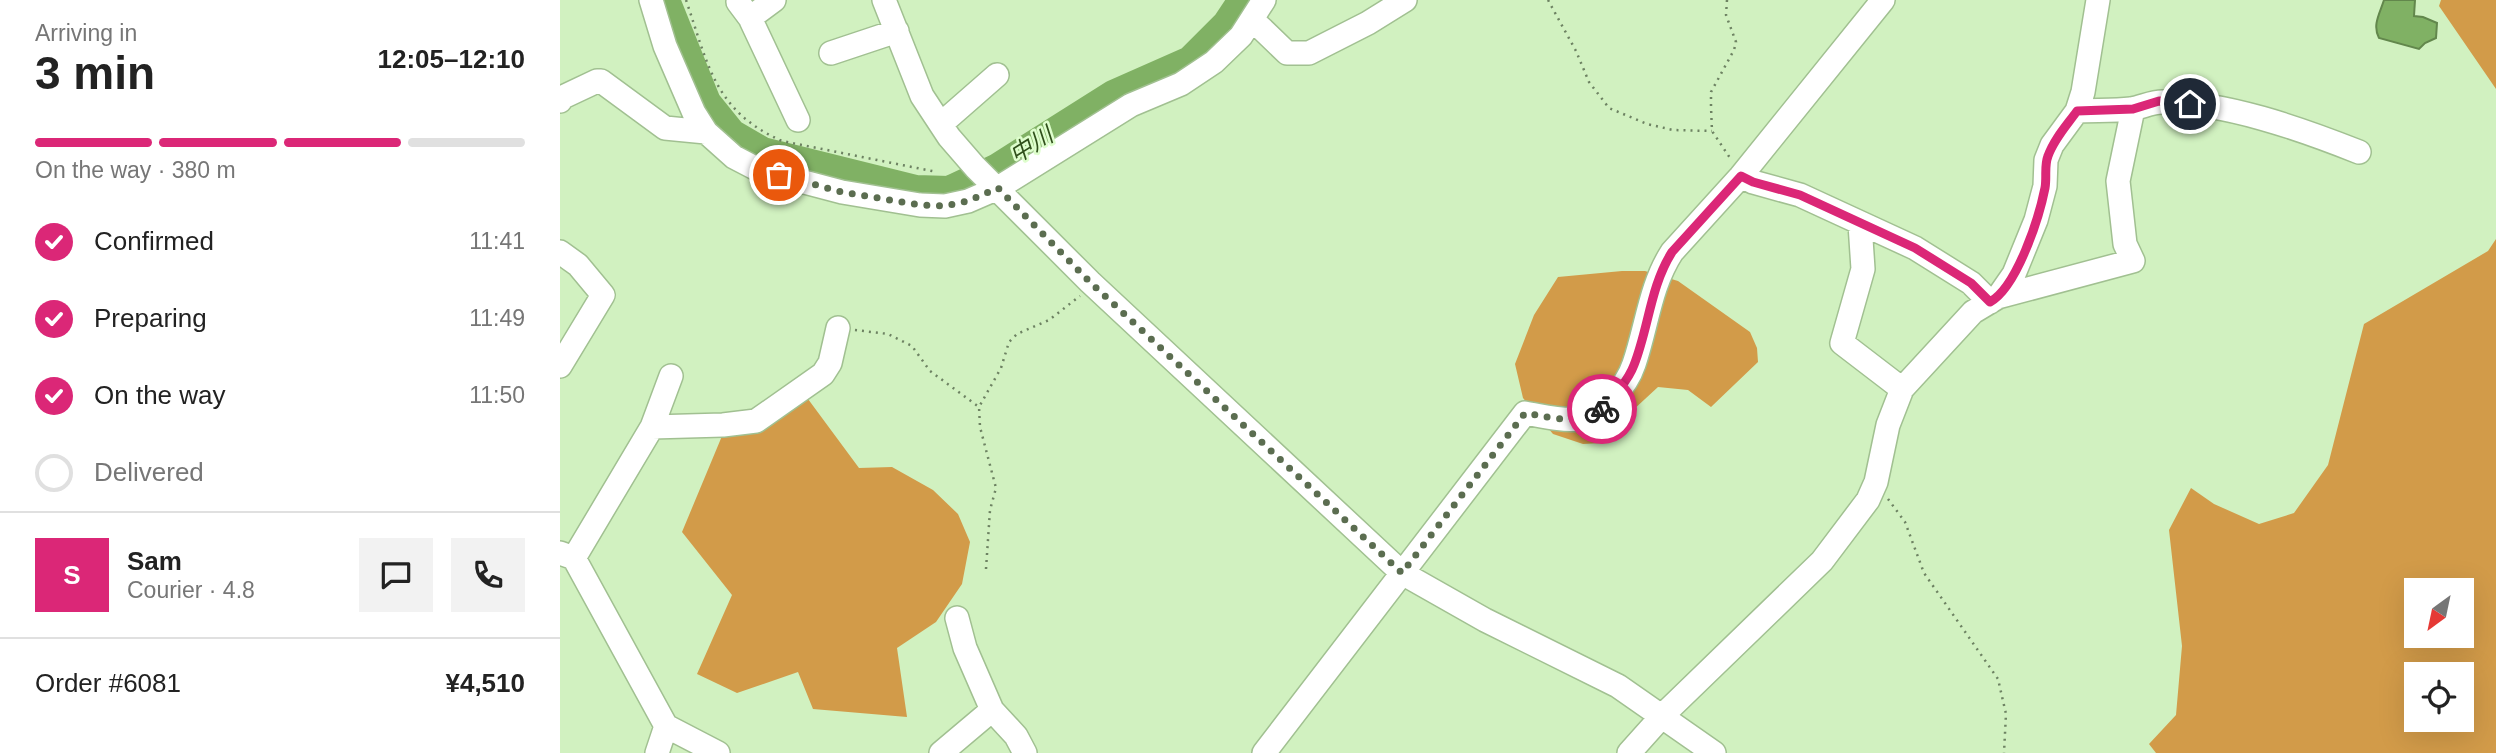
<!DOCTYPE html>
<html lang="en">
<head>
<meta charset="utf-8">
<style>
	body { margin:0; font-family:Arial,"Noto Sans JP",sans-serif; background:#f2f2f2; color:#222; height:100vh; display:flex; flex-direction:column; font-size:26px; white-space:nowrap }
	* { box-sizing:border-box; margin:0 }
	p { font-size:23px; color:#767676 }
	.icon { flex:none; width:38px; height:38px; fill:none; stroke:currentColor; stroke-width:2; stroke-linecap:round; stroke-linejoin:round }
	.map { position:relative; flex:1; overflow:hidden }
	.sheet { display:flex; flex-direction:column; background:#fff; width:560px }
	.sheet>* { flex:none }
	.needle { width:46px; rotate:213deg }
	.buttons { position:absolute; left:1844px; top:578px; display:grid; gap:14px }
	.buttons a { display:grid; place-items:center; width:70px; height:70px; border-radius:0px; background:#fff; box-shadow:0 7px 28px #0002; font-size:35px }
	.pin { position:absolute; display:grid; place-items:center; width:60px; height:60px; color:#fff; margin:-30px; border:4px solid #fff; border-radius:50%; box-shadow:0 2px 7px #0007 }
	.courier { position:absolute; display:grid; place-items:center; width:70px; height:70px; margin:-35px; border:5px solid #db2777; border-radius:50%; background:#fff; color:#222; box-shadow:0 2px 9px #0007 }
	.summary em { font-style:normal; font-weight:600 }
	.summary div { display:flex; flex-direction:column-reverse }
	.summary { display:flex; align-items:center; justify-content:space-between; height:119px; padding:0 35px }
	h1 { font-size:46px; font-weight:600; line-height:52px }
	.bar { display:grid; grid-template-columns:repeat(4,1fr); gap:10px 7px; align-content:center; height:84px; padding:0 35px }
	.bar i { height:9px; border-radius:5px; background:#e0e0e0 }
	.bar .on { background:#db2777 }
	.bar p { grid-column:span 4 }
	.line { display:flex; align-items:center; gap:18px; padding:0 35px; border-top:2px solid #e0e0e0 }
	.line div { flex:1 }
	.round { display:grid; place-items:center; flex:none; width:74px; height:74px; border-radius:0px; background:#f2f2f2 }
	ol { padding:0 35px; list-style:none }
	li { display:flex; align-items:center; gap:21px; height:77px }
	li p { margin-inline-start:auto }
	li .icon { padding:7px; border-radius:50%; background:#db2777; color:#fff; stroke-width:4 }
	li:last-child { color:#767676 }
	li i { width:38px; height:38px; border:4px solid #e0e0e0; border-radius:50% }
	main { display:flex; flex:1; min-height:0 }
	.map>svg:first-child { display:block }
	.forest { fill:#d29b49; fill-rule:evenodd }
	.water { fill:#80b164; stroke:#62874c; stroke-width:2 }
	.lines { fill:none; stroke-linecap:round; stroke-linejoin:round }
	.river { stroke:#80b164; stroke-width:28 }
	.minor-casing { stroke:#a1c091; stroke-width:26 }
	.path { stroke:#6d8262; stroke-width:2.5; stroke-dasharray:2 5; stroke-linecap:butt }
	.minor { stroke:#fff; stroke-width:23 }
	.done { stroke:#5b6d50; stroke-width:7; stroke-dasharray:0 12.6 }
	.route { stroke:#db2777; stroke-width:9 }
	.labels { text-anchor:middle; stroke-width:5; stroke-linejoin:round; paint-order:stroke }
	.water-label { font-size:23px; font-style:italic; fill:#2f4f1a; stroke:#defecd }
</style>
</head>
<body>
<main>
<section class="sheet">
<div class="summary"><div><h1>3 min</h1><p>Arriving in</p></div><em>12:05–12:10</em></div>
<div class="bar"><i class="on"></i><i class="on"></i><i class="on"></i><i></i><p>On the way · 380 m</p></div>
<ol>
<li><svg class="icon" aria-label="check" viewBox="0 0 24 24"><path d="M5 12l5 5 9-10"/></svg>Confirmed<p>11:41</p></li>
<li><svg class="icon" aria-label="check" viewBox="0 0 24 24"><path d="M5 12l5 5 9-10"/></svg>Preparing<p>11:49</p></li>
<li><svg class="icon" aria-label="check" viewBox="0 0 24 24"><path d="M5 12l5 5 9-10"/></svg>On the way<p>11:50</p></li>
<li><i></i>Delivered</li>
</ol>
<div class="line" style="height:126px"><b class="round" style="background:#db2777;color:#fff">S</b><div><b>Sam</b><p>Courier · 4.8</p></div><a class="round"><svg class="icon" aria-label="chat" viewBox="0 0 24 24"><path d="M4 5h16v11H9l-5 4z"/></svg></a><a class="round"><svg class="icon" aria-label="phone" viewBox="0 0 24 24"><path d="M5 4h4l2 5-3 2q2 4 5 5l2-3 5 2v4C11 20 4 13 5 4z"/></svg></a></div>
<div class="line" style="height:91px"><div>Order #6081</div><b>¥4,510</b></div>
</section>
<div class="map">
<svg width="1936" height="753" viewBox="0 0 1936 753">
	<rect width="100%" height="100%" fill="#d1f1c0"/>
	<path class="forest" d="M1881 0H1936V89L1879 6Z
		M1936 239V753H1596L1589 744 1616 715 1622 646 1609 530 1631 488 1654 504 1699 524 1734 513 1768 465 1804 324 1928 251ZM1857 590H1902V635H1857ZM1857 674H1902V719H1857Z
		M1062 271H1085L1118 281 1190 332 1197 348 1198 362 1151 407 1128 390 1098 387 1072 411 1066 434 1042 443 1023 444 993 434 963 398 955 364 974 315 998 277Z
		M248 399 299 468 332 467 373 490 398 514 410 542 402 584 376 622 337 648 347 717 253 709 238 672 177 693 137 674 172 595 122 532 162 436 208 427Z"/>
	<path class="water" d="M1824 0H1855L1854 16 1863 17 1877 23 1876 38 1865 43 1859 49 1819 38C1812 25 1820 13 1824 0Z"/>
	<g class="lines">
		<path class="river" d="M106 0 147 102 172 133 203 151 356 189 389 190 436 168 553 94 630 60 666 24 682 0"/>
		<g class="minor-casing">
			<path id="minor" d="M91 0 105 46 134 113 146 132 174 157 199 170 282 192 360 205 385 206 408 201 438 188 571 105 621 84 654 62 681 36 704 0
				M324 0 362 96 389 137 415 167 530 282 842 573 925 620 1058 686 1154 753
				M178 2 190 18 238 120
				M190 18 214 0
				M700 27 727 53H749L808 23 845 0
				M271 53 337 31
				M0 101 3 97 37 81H41L105 128 146 132
				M1517 111C1535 110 1553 111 1571 109 1582 107 1592 102 1602 102 1665 102 1741 129 1799 152
				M381 124 437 75
				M1181 176 1193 182 1240 195 1355 248 1411 283 1430 302
				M1300 224 1303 269 1282 343 1342 389
				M0 252 18 265 43 295 0 366
				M1438 297 1573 261 1565 244 1558 181 1573 109
				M92 427 163 425 196 421 263 374 270 363 278 328
				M0 553 14 558 106 726 158 753
				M14 558 92 427 111 376
				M397 618 405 648 432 710
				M97 753 106 726
				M381 753 432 710 456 736 465 753
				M704 753 965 413C983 416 1001 421 1019 419 1042 416 1067 385 1074 364 1087 326 1090 286 1112 252L1181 176 1323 0
				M1069 753 1103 715 1262 561 1308 500 1316 482 1328 425 1342 389 1413 312 1438 297 1454 274 1476 220 1485 186 1486 160 1492 145 1517 111 1523 92 1538 0"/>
		</g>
		<path class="path" d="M126 0C148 64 154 111 222 141L377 172
			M988 0 1016 51 1029 82 1049 108 1087 124 1113 130 1152 131
			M1167 0 1166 15 1176 42 1174 50 1151 92V107L1152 131 1170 158
			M295 330 328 334 352 346 370 371 419 407
			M1328 499 1345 522 1364 573 1438 679 1446 714 1444 753
			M426 569 430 510 436 488 420 427 419 407 441 368 449 342 457 334 489 320 520 296"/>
		<use href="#minor" class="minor"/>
	</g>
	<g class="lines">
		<path class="done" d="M219 175 282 192 360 205 385 206 408 201 438 188 530 282 842 573 965 413C999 419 1010 424 1042 409"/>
		<path class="route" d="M1042 409C1053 397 1068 381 1074 365 1089 327 1090 287 1112 252L1181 176 1193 182 1240 195 1355 248 1411 283 1430 302C1457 287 1479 218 1485 188 1487 177 1484 166 1488 156 1494 139 1507 125 1517 111L1573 109 1599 101 1630 104"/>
	</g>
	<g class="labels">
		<g class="water-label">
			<text transform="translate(471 145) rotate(-32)" y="8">中川</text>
		</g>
	</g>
</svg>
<div class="buttons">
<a><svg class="needle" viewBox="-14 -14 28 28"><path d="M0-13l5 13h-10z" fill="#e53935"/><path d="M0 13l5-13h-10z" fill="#767676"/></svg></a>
<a><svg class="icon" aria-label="locate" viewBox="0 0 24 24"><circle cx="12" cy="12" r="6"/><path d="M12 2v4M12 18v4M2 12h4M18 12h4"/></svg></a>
</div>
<div class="pin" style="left:219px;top:175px;background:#ea580c"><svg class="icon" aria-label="bag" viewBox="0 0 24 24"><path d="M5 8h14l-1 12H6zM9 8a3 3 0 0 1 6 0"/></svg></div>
<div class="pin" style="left:1630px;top:104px;background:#1f2937"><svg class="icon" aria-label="home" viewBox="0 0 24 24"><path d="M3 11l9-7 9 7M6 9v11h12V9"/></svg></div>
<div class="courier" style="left:1042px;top:409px"><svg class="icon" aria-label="bike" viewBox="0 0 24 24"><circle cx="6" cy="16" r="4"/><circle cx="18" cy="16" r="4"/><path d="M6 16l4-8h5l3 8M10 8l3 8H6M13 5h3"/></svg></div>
</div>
</main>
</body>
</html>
